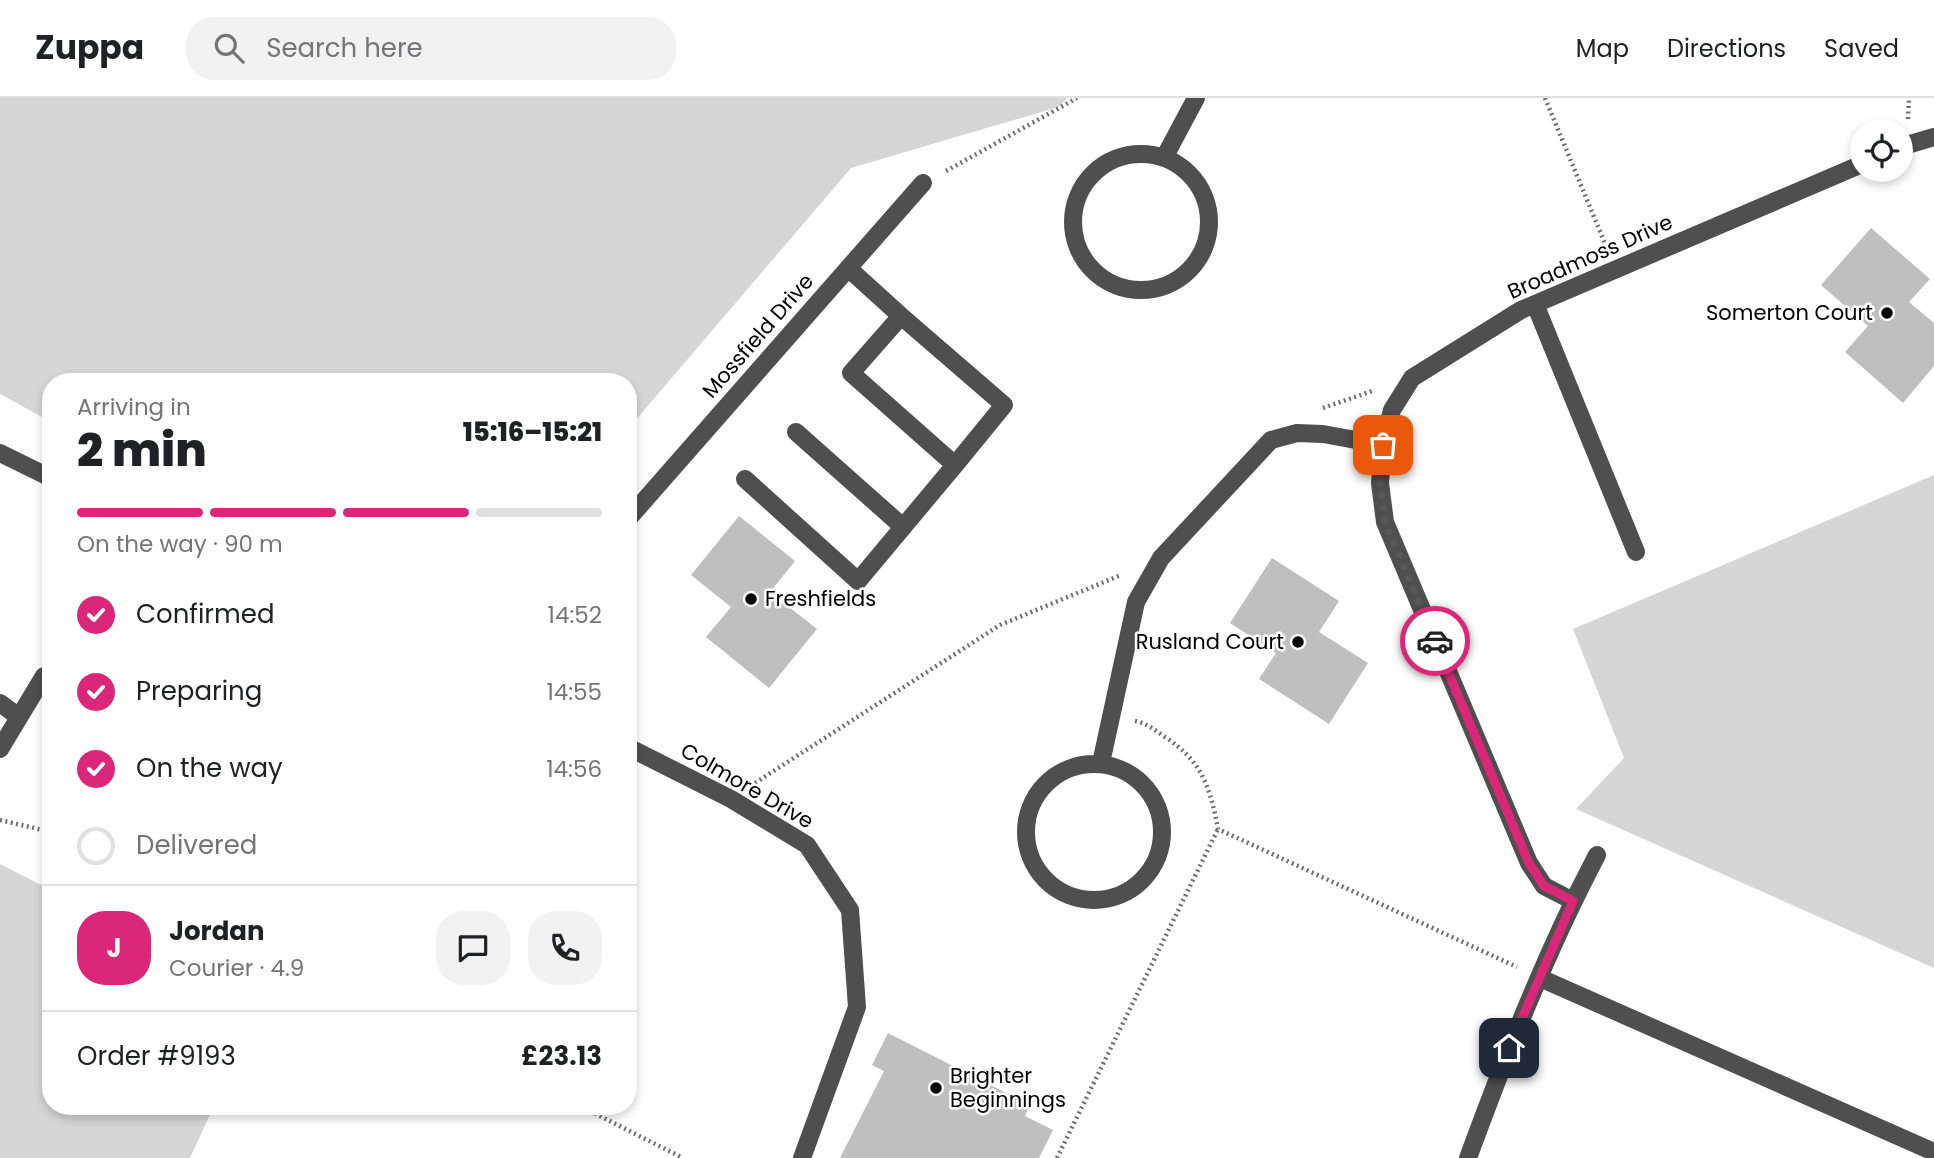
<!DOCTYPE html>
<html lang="en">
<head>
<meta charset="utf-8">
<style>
	body { margin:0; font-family:Poppins,sans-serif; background:#f2f2f2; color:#202124; height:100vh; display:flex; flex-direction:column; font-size:26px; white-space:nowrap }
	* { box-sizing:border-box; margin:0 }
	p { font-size:23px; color:#757577 }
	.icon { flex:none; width:38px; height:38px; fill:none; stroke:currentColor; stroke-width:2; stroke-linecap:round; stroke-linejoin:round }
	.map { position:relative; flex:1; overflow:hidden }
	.side { position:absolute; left:42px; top:275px; width:595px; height:742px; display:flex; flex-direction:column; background:#fff; border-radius:28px; box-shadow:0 4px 10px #0003 }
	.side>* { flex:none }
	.controls { position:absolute; left:1850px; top:21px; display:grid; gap:14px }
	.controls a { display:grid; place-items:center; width:63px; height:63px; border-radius:50%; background:#fff; box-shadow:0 4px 10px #0003; font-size:35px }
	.pin { position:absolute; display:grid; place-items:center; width:60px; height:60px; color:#fff; margin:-30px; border-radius:14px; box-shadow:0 4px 10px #0006 }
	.courier { position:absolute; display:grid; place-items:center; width:70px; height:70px; margin:-35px; border:5px solid #db2777; border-radius:50%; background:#fff; color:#222; box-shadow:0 2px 9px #0007 }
	.summary em { font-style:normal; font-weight:800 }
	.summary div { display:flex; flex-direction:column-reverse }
	.summary { display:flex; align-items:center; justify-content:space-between; height:119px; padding:0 35px }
	h1 { font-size:46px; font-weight:800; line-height:52px }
	.bar { display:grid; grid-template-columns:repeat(4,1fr); gap:10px 7px; align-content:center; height:84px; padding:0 35px }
	.bar i { height:9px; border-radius:5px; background:#e0e0e0 }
	.bar .selected { background:#db2777 }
	.bar p { grid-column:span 4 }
	.line { display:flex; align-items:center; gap:18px; padding:0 35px; border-top:2px solid #e0e0e0 }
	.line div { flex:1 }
	.round { display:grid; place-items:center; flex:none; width:74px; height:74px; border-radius:28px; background:#f2f2f2 }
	ol { padding:0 35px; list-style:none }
	li { display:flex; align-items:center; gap:21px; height:77px }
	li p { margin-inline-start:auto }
	li .icon { padding:7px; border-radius:50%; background:#db2777; color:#fff; stroke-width:4 }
	li:last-child { color:#757577 }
	li i { width:38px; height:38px; border:4px solid #e0e0e0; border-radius:50% }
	header { display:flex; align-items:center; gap:42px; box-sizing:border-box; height:98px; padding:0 35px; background:#fff; border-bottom:2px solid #e0e0e0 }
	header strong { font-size:33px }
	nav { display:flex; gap:38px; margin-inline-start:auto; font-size:24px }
	.search { width:490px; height:63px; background:#f2f2f2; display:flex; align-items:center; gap:18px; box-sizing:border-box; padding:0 24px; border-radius:28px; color:#757577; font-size:26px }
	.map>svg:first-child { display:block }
	.green { fill:#d6d6d6 }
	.building { fill:#bfbfbf }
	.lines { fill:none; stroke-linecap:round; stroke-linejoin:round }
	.path { stroke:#717171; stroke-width:4.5; stroke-dasharray:2 3.5; stroke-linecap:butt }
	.minor { stroke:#4f4f4f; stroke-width:18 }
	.done { stroke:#595959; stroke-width:7; stroke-dasharray:0 12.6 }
	.route { stroke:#db2777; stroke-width:9 }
	.poi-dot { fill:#000; stroke:#fff; stroke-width:2.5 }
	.labels { text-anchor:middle; stroke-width:5; stroke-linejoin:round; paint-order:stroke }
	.street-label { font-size:21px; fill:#000; stroke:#fff }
	.poi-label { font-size:21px; fill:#000; stroke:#fff; text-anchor:end }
</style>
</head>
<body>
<header>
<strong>Zuppa</strong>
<div class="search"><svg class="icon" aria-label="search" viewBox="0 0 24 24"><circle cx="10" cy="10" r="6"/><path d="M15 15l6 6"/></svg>Search here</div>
<nav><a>Map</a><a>Directions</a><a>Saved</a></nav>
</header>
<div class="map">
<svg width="1934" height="1060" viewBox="0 0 1934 1060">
	<rect width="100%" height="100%" fill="#fff"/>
	<path class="green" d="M0 0H1068L1058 9 851 70 628 331V284H51V324L0 296Z
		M1934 377V870L1576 711 1624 660 1573 531Z
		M0 766 51 792V1008H214L190 1060H0Z"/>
	<path class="building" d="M1871 130 1930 181 1909 204 1934 225V268L1903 305 1845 254 1868 228 1821 187Z
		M739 418 795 463 770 494 817 531 769 590 706 539 731 509 691 477Z
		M1272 460 1339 503 1319 534 1368 565 1329 626 1259 581 1276 555 1230 525Z
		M888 935 1030 1007 1025 1018 1053 1032 1039 1060H840L884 973 872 967Z"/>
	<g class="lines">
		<path class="path" d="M1545 0 1606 148
			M1908 21 1909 0
			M946 73 1077 0
			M1323 310 1375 292
			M1135 623C1146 625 1155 632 1165 639 1202 663 1210 689 1218 731L1517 869
			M755 685 1000 527 1121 477
			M0 722 51 734
			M580 1008 683 1060
			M1057 1060 1218 731"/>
		<path class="minor" d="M1900 49 1934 39
			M1073 124a68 68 0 1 1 136 0a68 68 0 1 1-136 0Z
			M1164 60 1196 0
			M848 170 901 218
			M1535 206 1636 454
			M796 334 903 429
			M0 355 51 380
			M745 381 858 483 955 367 851 275 901 218 1004 307 955 367
			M628 421 923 85
			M0 605 19 619
			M628 649 731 701 807 747 850 812 857 909 802 1060
			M0 651 44 578
			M1101 665 1136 504 1161 460 1271 342 1297 335 1323 336 1383 347
			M1026 734a68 68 0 1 1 136 0a68 68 0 1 1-136 0Z
			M1573 803 1544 788 1529 765 1385 424 1380 385 1383 347 1392 312 1412 280 1521 212 1862 66
			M1540 880 1934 1054
			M1468 1060C1506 957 1546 854 1597 757"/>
	</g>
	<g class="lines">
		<path class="done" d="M1383 347 1380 384 1385 424 1435 543"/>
		<path class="route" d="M1435 543 1529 765 1544 788 1573 803 1509 950"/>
	</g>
	<g class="poi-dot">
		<circle cx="1887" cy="215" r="7"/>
		<circle cx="751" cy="501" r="7"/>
		<circle cx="1298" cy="544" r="7"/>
		<circle cx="936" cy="990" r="7"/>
	</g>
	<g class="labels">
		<g class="street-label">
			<text transform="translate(1590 159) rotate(-24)" y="7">Broadmoss Drive</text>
			<text transform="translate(758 238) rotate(-49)" y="7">Mossfield Drive</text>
			<text transform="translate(747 688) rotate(30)" y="7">Colmore Drive</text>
		</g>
		<g class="poi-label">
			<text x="1873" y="222">Somerton Court</text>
			<text x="765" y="508" text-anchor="start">Freshfields</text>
			<text x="1284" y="551">Rusland Court</text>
			<text x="950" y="985" text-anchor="start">Brighter<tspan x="950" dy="24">Beginnings</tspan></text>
		</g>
	</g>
</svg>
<div class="controls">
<a><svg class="icon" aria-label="locate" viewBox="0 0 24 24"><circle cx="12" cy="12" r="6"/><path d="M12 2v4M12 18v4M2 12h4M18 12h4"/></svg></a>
</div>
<div class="pin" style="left:1383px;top:347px;background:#ea580c"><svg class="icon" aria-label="bag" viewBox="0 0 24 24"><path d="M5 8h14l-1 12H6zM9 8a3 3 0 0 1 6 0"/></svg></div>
<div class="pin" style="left:1509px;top:950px;background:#1f2937"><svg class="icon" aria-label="home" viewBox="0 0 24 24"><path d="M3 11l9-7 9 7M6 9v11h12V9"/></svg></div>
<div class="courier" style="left:1435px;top:543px"><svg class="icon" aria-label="car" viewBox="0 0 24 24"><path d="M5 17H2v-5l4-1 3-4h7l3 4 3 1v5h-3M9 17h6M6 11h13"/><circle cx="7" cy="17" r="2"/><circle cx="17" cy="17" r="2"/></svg></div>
<section class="side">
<div class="summary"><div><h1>2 min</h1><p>Arriving in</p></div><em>15:16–15:21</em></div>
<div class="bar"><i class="selected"></i><i class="selected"></i><i class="selected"></i><i></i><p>On the way · 90 m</p></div>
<ol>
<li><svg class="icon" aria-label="check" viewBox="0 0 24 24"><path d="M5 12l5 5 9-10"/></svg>Confirmed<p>14:52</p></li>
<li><svg class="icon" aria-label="check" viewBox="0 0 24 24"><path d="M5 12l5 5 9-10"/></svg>Preparing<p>14:55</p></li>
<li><svg class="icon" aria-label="check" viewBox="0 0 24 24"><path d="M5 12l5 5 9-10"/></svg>On the way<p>14:56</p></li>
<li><i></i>Delivered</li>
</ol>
<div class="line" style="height:126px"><b class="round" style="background:#db2777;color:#fff">J</b><div><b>Jordan</b><p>Courier · 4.9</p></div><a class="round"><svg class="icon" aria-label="chat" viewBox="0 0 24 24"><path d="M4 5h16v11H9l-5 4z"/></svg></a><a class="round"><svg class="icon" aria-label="phone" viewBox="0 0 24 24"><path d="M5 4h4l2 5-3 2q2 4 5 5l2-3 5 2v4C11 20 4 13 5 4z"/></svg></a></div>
<div class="line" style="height:91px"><div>Order #9193</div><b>£23.13</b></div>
</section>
</div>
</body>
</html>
